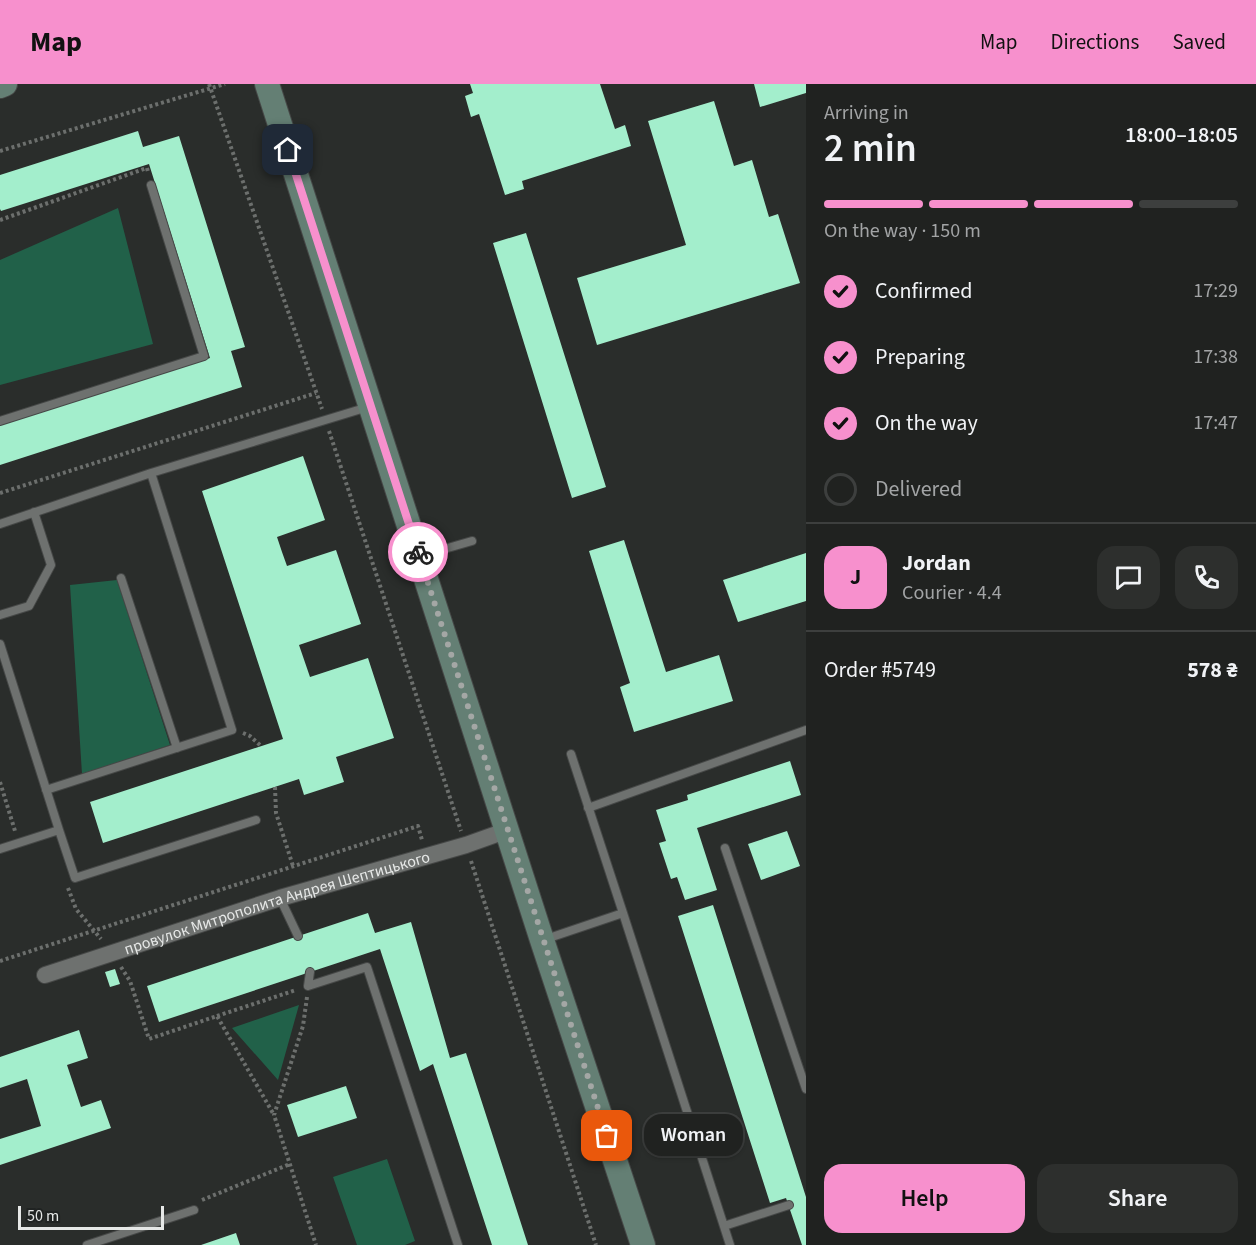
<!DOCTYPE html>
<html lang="en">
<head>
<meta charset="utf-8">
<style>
	body { margin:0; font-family:"Source Sans 3",sans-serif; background:#2d2f2d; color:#f1f3f6; height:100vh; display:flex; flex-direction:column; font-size:22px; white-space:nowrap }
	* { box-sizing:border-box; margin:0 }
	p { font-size:20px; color:#a2a4a5 }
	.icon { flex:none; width:33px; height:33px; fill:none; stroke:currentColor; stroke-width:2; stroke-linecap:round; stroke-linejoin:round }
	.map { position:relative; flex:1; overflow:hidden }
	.sheet { display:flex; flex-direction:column; background:#202220; width:450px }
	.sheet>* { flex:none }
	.scale { position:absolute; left:18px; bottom:15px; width:146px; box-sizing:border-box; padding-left:6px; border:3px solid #e6e8e7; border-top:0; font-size:16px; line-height:21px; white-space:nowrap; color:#e6e8e7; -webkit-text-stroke:4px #202322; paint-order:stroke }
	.pin { position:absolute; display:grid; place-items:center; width:51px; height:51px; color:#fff; margin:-26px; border-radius:12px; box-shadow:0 3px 9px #0006 }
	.courier { position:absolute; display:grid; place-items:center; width:60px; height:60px; margin:-30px; border:4px solid #f790cd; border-radius:50%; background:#fff; color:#222; box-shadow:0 2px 8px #0007 }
	.bubble { position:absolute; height:42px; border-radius:18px; background:#202220; box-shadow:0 2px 4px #0004,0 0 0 2px #3d3f3e; font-size:20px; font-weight:600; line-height:42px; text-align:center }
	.overview em { font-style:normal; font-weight:600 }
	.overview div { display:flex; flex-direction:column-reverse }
	.overview { display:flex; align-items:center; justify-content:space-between; height:102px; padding:0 18px }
	h1 { font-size:39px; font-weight:600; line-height:45px }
	.bar { display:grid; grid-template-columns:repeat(4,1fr); gap:9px 6px; align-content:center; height:72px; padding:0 18px }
	.bar i { height:8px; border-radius:4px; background:#3d3f3e }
	.bar .on { background:#f790cd }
	.bar p { grid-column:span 4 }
	.line { display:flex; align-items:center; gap:15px; padding:0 18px; border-top:2px solid #3d3f3e }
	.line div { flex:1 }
	.round { display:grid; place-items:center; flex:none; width:63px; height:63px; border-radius:18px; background:#2d2f2d }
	ol { padding:0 18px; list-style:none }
	li { display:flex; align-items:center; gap:18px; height:66px }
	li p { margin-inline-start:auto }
	li .icon { padding:6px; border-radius:50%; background:#f790cd; color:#111; stroke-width:4 }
	li:last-child { color:#a2a4a5 }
	li i { width:33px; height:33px; border:3px solid #3d3f3e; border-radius:50% }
	.primary-button { display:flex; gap:12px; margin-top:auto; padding:12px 18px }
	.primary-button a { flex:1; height:69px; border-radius:18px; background:#f790cd; color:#111; font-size:24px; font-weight:600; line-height:69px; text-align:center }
	.primary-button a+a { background:#2d2f2d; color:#f1f3f6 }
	header { display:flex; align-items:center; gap:36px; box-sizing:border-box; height:84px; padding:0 30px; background:#f790cd; color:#111 }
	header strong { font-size:28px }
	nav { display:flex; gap:33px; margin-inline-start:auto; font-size:21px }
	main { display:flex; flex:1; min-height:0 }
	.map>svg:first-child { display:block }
	.green { fill:#216149 }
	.building { fill:#a3eecc }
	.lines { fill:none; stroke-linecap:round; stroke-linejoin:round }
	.service-casing { stroke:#464847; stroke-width:10 }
	.minor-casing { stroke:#464847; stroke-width:18 }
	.secondary-casing { stroke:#464847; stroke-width:26 }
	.path { stroke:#6c6f6d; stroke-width:4; stroke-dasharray:3 3; stroke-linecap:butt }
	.service { stroke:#6e716f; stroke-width:8 }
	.minor { stroke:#6e716f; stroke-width:16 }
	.secondary { stroke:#647f74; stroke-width:24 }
	.done { stroke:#a4a7a5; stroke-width:6; stroke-dasharray:0 10.8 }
	.route { stroke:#f790cd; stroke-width:8 }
	.labels { text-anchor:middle; stroke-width:6; stroke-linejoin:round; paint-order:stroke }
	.street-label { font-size:16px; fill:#e6e8e7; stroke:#202322 }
</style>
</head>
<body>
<header>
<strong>Map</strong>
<nav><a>Map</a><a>Directions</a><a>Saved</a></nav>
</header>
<main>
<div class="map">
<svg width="806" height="1161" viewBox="0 0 806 1161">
	<rect width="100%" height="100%" fill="#2a2d2b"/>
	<path class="green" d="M118 124 153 260 0 301V176Z
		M117 496 170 661 82 690 70 501Z
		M299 921 278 996 232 944Z
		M387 1075 415 1157 405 1161H357L333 1093Z"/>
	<path class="building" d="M470 0H600L615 45 625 41 631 62 522 97 524 105 505 111 479 30 471 33 465 12 473 9Z
		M754 0H806V9L760 23Z
		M714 17 734 82 752 76 769 133 778 130 800 199 597 261 577 194 686 161 648 37Z
		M138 47 143 63 179 52 245 263 231 267 242 303 0 381V341L210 274 149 80 1 127 0 125V91Z
		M526 149 606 403 572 414 493 159Z
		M303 372 325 436 277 453 282 468 287 482 336 466 361 540 299 561 310 593 368 574 394 654 336 673 344 698 304 711 299 695 103 759 90 718 283 655 202 407Z
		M624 456 666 588 719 571 733 617 634 648 620 603 630 599 589 467Z
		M806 469V517L738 538 723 496Z
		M790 677 801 711 697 744 717 806 685 816 677 793 671 795 659 759 666 757 656 726 688 716 687 711Z
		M787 747 800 782 761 796 748 760Z
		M713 821 806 1113V1161H802L786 1114 770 1119 678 832Z
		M368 829 375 849 411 838 450 974 466 969 528 1161H492L433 980 420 987 380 865 159 938 147 902Z
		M115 885 120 900 110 903 105 888Z
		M79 946 88 974 67 981 81 1023 101 1016 111 1044 0 1081V1055L41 1042 27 995 0 1004V973Z
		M346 1002 357 1034 298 1053 287 1021Z
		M236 1149 240 1161H201Z"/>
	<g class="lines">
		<g class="service-casing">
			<path id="service" d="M0 337 204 272 151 101
				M0 440 151 389 368 323
				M420 472 472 457
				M121 494 177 664
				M0 531 29 522 51 481 34 428
				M0 560 59 746
				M571 670 623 829
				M46 706 232 646 151 389
				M588 724 806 646
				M725 764 806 1005
				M0 765 59 746 75 794 256 736
				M280 814 298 852
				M543 856 623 829 730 1161
				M310 888 308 902 367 883 458 1161
				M724 1142 789 1121
				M87 1161 194 1126"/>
		</g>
		<g class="minor-casing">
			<g id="minor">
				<path id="s1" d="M45 891 280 814 466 761 508 746"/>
			</g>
		</g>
		<g class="secondary-casing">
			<path id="secondary" d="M267 0 542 856 643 1161
				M0 2 5 0"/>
		</g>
		<path class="path" d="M209 0 322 325
			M0 67 225 0
			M0 136 147 84 148 88
			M329 347 461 747
			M0 409 316 309
			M243 649 250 652 261 662
			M0 698 15 747
			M275 703 276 729 293 782
			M471 777 596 1161
			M68 804 76 825 101 855
			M0 877 418 742 422 756
			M121 883 130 897 149 955 217 932 274 1031
			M307 913 303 942 274 1031 316 1161
			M217 932 296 906
			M202 1116 290 1080"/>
		<use href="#service" class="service"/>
		<use href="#minor" class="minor"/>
		<use href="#secondary" class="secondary"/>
	</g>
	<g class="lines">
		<path class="done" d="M418 468 607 1052"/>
		<path class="route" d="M288 66 418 468"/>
	</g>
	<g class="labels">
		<g class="street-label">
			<text dy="6" stroke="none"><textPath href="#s1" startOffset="243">провулок Митрополита Андрея Шептицького</textPath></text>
		</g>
	</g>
</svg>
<div class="scale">50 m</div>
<div class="pin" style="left:607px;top:1052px;background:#ea580c"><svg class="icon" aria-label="bag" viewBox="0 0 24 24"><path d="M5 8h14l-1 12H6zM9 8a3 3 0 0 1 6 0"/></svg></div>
<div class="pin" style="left:288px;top:66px;background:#1f2937"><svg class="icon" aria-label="home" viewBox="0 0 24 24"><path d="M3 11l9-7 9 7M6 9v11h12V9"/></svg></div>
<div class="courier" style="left:418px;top:468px"><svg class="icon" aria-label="bike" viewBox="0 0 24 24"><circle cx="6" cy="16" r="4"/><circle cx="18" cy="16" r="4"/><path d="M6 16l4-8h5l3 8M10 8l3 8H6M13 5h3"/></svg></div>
<div class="bubble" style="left:644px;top:1030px;width:99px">Woman</div>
</div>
<section class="sheet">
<div class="overview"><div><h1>2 min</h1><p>Arriving in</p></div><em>18:00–18:05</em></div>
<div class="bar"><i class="on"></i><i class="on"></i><i class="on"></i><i></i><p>On the way · 150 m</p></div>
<ol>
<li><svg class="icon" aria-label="check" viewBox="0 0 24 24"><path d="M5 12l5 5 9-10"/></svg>Confirmed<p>17:29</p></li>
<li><svg class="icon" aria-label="check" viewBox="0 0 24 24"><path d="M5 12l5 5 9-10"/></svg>Preparing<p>17:38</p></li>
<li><svg class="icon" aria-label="check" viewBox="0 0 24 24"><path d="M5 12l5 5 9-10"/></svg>On the way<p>17:47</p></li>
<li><i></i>Delivered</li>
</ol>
<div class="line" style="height:108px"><b class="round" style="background:#f790cd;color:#111">J</b><div><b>Jordan</b><p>Courier · 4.4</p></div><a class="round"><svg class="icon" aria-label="chat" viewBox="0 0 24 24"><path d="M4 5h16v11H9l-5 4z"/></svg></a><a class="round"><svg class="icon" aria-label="phone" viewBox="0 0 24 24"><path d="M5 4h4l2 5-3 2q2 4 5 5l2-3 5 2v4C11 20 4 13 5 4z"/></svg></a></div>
<div class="line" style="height:78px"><div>Order #5749</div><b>578 ₴</b></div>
<div class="primary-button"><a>Help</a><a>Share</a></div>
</section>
</main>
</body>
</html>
